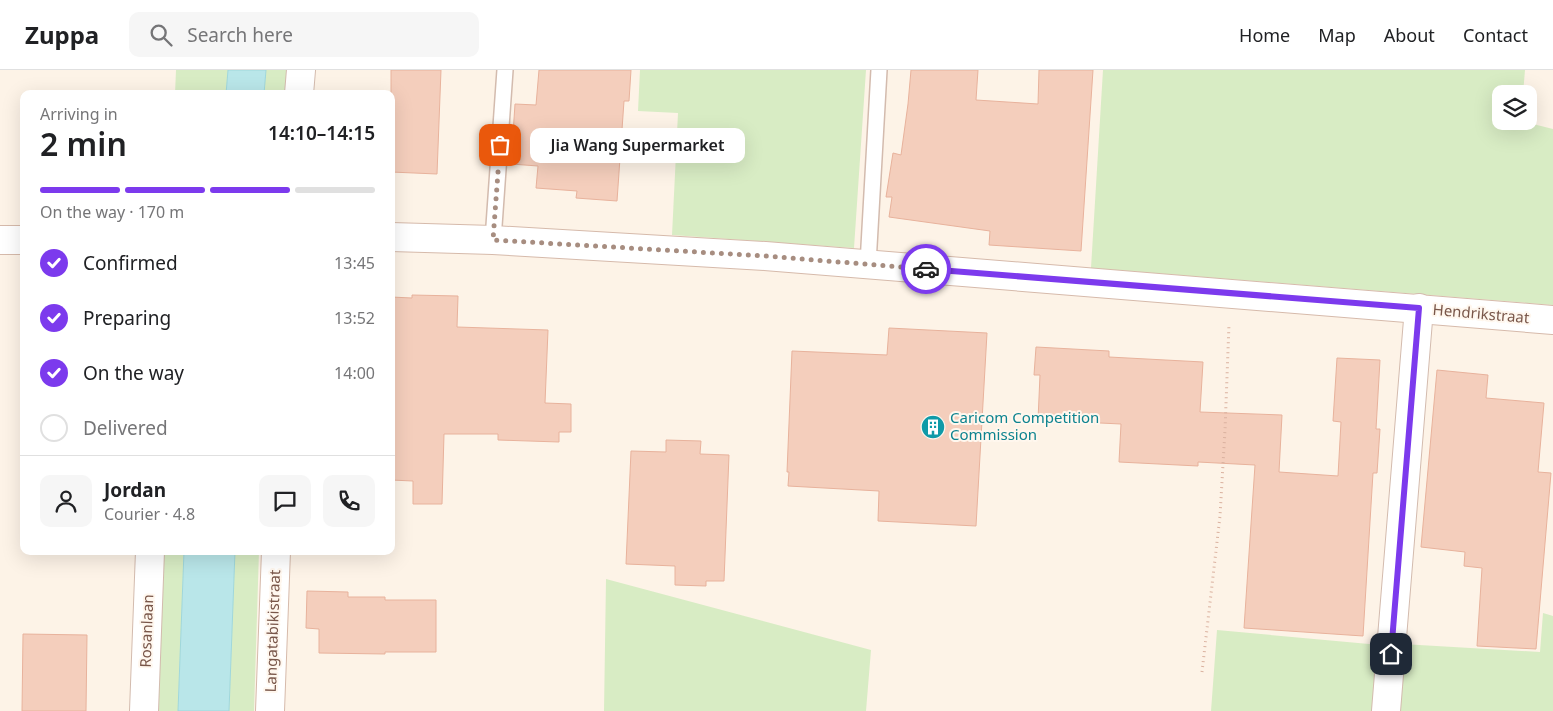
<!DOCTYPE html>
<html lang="en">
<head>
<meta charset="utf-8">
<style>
	body { margin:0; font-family:"Noto Sans",sans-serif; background:#f6f6f6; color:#202124; height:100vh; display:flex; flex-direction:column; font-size:19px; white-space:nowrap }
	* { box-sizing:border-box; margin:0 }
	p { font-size:16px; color:#757577 }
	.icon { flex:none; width:28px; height:28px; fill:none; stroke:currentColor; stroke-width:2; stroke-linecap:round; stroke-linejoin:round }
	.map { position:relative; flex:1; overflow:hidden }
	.side { position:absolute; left:20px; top:20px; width:375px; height:465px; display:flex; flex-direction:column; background:#fff; border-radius:10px; box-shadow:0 5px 20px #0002 }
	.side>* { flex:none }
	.buttons { position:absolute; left:1492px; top:15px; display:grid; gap:10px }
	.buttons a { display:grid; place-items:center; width:45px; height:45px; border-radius:10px; background:#fff; box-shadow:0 5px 20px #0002; font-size:25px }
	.pin { position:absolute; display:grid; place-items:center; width:42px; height:42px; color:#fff; margin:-21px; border-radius:10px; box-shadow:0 2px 8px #0006 }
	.courier { position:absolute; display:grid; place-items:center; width:50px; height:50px; margin:-25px; border:4px solid #7c3aed; border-radius:50%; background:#fff; color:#222; box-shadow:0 1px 6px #0007 }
	.bubble { position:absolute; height:35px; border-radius:10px; background:#fff; box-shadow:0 5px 20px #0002; font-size:16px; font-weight:600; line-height:35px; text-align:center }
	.overview em { font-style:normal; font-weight:600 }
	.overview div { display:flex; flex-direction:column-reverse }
	.overview { display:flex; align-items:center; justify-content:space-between; height:85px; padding:0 20px }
	h1 { font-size:32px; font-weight:600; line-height:38px }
	.bar { display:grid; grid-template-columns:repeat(4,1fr); gap:8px 5px; align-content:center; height:60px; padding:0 20px }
	.bar i { height:6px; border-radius:4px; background:#e0e0e0 }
	.bar .active { background:#7c3aed }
	.bar p { grid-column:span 4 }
	.line { display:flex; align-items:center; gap:12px; padding:0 20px; border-top:1px solid #e0e0e0 }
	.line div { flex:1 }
	.round { display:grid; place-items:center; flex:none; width:52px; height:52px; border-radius:10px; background:#f6f6f6 }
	ol { padding:0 20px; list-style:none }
	li { display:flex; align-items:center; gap:15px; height:55px }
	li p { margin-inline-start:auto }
	li .icon { padding:5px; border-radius:50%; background:#7c3aed; color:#fff; stroke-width:4 }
	li:last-child { color:#757577 }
	li i { width:28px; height:28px; border:2px solid #e0e0e0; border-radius:50% }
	header { display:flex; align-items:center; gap:30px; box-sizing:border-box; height:70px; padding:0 25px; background:#fff; border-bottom:1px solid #e0e0e0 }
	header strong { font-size:24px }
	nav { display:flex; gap:28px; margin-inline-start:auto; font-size:18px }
	.search { width:350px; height:45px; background:#f6f6f6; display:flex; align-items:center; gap:12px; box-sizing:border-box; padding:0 18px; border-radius:10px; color:#757577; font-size:19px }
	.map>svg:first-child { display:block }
	.green { fill:#d8ecc4 }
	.water { fill:#b9e6e9; stroke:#9fd7db }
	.building { fill:#f4cebc; stroke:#e8b29c }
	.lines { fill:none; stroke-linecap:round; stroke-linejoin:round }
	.lane-casing { stroke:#d3bbae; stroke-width:18 }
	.street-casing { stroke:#d3bbae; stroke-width:30 }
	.secondary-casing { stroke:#d6baab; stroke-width:30 }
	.path { stroke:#dab19f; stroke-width:3; stroke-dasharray:1 4; stroke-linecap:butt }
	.lane { stroke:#fff; stroke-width:15 }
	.street { stroke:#fff; stroke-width:28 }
	.secondary { stroke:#fff; stroke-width:28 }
	.done { stroke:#a78d80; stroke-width:5; stroke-dasharray:0 9 }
	.route { stroke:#7c3aed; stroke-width:6 }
	.labels { text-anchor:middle; stroke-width:4; stroke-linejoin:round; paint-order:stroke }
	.street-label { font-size:15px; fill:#795649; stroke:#fff7ee }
	.culture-label { font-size:15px; fill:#0d838f; stroke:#fff7ee; text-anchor:start }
</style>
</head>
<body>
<header>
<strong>Zuppa</strong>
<div class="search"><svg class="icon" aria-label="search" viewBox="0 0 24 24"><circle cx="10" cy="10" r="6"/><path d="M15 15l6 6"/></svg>Search here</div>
<nav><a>Home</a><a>Map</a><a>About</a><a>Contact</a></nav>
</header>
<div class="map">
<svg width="1553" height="641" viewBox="0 0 1553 641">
	<rect width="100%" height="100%" fill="#fdf3e7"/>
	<path class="green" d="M176 0H228L226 24H175Z
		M266 0H288L285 24H264Z
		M640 0H866L854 178 672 165 678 43 638 41Z
		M1103 0H1525L1523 24H1501V51H1521L1553 59V235L1091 198Z
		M156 481H184L178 641H152Z
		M235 481H259L254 641H229Z
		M606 509 871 580 866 641H604Z
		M1543 543 1553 546V641H1396L1402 574 1540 582Z
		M1217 560 1380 575 1374 641H1211Z"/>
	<path class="water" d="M228 0H266L264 24H226Z
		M184 481H235L229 641H178Z"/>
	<path class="building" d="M391 0H441L437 104 391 102Z
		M539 0H631L629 31H624L617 131 576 128 577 121 536 118 538 96 511 94 515 34 536 35Z
		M911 0H978L976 30 1038 34 1039 0H1093L1081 181 989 175 990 161 889 147 892 127H886L893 83 901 85 908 34Z
		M412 225 458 226 457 257 548 260 545 333 571 334V362H559V372L498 370V364H444L442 434H413V411L391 410V227L412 228Z
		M889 258 987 263 976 456 878 451 879 421 788 416 789 402H787L792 281 887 285Z
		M1036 277 1109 281V287L1203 292 1200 342 1282 345 1279 402 1338 406 1341 352 1333 351 1337 288 1380 290 1376 359H1380L1377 403H1373L1363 566 1244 558 1255 395 1198 392V396L1119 392 1121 354 1038 350 1040 305H1034Z
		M1437 300 1488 305 1486 328 1544 333 1538 402 1551 403 1536 579 1477 576 1482 498 1464 496 1465 482 1421 477Z
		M666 370 701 371 700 384 729 385 724 511H706V516L675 515V496L626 494 631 381 666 382Z
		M307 521 348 522V527H385V530H436V582H385V584L319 583V559L306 558Z
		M23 564 87 565 86 641H22Z"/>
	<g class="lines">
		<g class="lane-casing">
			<path id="lane" d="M493 170 505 0
				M868 194 879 0"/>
		</g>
		<g class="street-casing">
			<path id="street" d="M299 24 301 0
				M144 641 150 481
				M1386 641 1419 238"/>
		</g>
		<g class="secondary-casing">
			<path id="secondary" d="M391 167 493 170 765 186 1553 250
				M0 170H24
				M270 641 276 481"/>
		</g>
		<path class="path" d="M1202 602 1220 446 1225 360 1229 254"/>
		<use href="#lane" class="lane"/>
		<use href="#street" class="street"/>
		<use href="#secondary" class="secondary"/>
	</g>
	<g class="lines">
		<path class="done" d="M500 75 493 170 765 186 926 199"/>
		<path class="route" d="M926 199 1419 238 1391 584"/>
	</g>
	<defs>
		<g id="building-disc" transform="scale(1.25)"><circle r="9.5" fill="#0f9aa8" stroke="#fff7ee"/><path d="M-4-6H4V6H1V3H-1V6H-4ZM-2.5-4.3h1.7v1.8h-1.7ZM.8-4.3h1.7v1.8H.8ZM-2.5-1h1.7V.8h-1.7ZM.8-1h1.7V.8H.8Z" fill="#fff"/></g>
	</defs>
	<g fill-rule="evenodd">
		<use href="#building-disc" x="933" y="357"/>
	</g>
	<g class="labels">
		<g class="street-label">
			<text transform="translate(1481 244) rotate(5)" y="5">Hendrikstraat</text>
			<text transform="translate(147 561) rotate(-88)" y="5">Rosanlaan</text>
			<text transform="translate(273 561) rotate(-88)" y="5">Langatabikistraat</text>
		</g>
		<g class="culture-label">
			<text x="950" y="353">Caricom Competition<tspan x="950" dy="17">Commission</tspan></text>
		</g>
	</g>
</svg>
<div class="buttons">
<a><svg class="icon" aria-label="layers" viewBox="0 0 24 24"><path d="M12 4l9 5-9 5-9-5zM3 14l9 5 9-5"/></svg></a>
</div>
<div class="pin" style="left:500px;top:75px;background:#ea580c"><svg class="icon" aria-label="bag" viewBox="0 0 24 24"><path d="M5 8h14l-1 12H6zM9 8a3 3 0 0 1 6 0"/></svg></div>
<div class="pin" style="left:1391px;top:584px;background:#1f2937"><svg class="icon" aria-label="home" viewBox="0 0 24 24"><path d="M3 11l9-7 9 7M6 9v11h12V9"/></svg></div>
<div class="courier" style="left:926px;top:199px"><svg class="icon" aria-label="car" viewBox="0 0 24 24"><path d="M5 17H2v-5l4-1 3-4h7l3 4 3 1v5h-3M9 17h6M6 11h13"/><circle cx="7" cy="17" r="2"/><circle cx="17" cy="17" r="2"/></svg></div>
<div class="bubble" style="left:530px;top:58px;width:215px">Jia Wang Supermarket</div>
<section class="side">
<div class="overview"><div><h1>2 min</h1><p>Arriving in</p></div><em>14:10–14:15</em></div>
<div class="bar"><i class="active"></i><i class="active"></i><i class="active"></i><i></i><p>On the way · 170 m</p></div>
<ol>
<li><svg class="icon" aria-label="check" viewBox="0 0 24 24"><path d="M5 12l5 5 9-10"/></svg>Confirmed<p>13:45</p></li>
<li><svg class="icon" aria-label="check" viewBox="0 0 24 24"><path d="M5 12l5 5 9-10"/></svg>Preparing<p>13:52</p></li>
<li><svg class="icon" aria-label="check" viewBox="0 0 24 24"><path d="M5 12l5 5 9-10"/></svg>On the way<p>14:00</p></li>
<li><i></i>Delivered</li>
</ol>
<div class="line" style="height:90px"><a class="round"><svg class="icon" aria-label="person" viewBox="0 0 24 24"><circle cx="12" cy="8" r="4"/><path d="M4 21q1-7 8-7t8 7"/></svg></a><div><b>Jordan</b><p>Courier · 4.8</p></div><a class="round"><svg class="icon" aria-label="chat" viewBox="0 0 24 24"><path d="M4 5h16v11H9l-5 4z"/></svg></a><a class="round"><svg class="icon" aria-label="phone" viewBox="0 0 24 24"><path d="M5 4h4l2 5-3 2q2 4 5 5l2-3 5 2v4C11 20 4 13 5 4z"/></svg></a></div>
</section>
</div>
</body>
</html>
